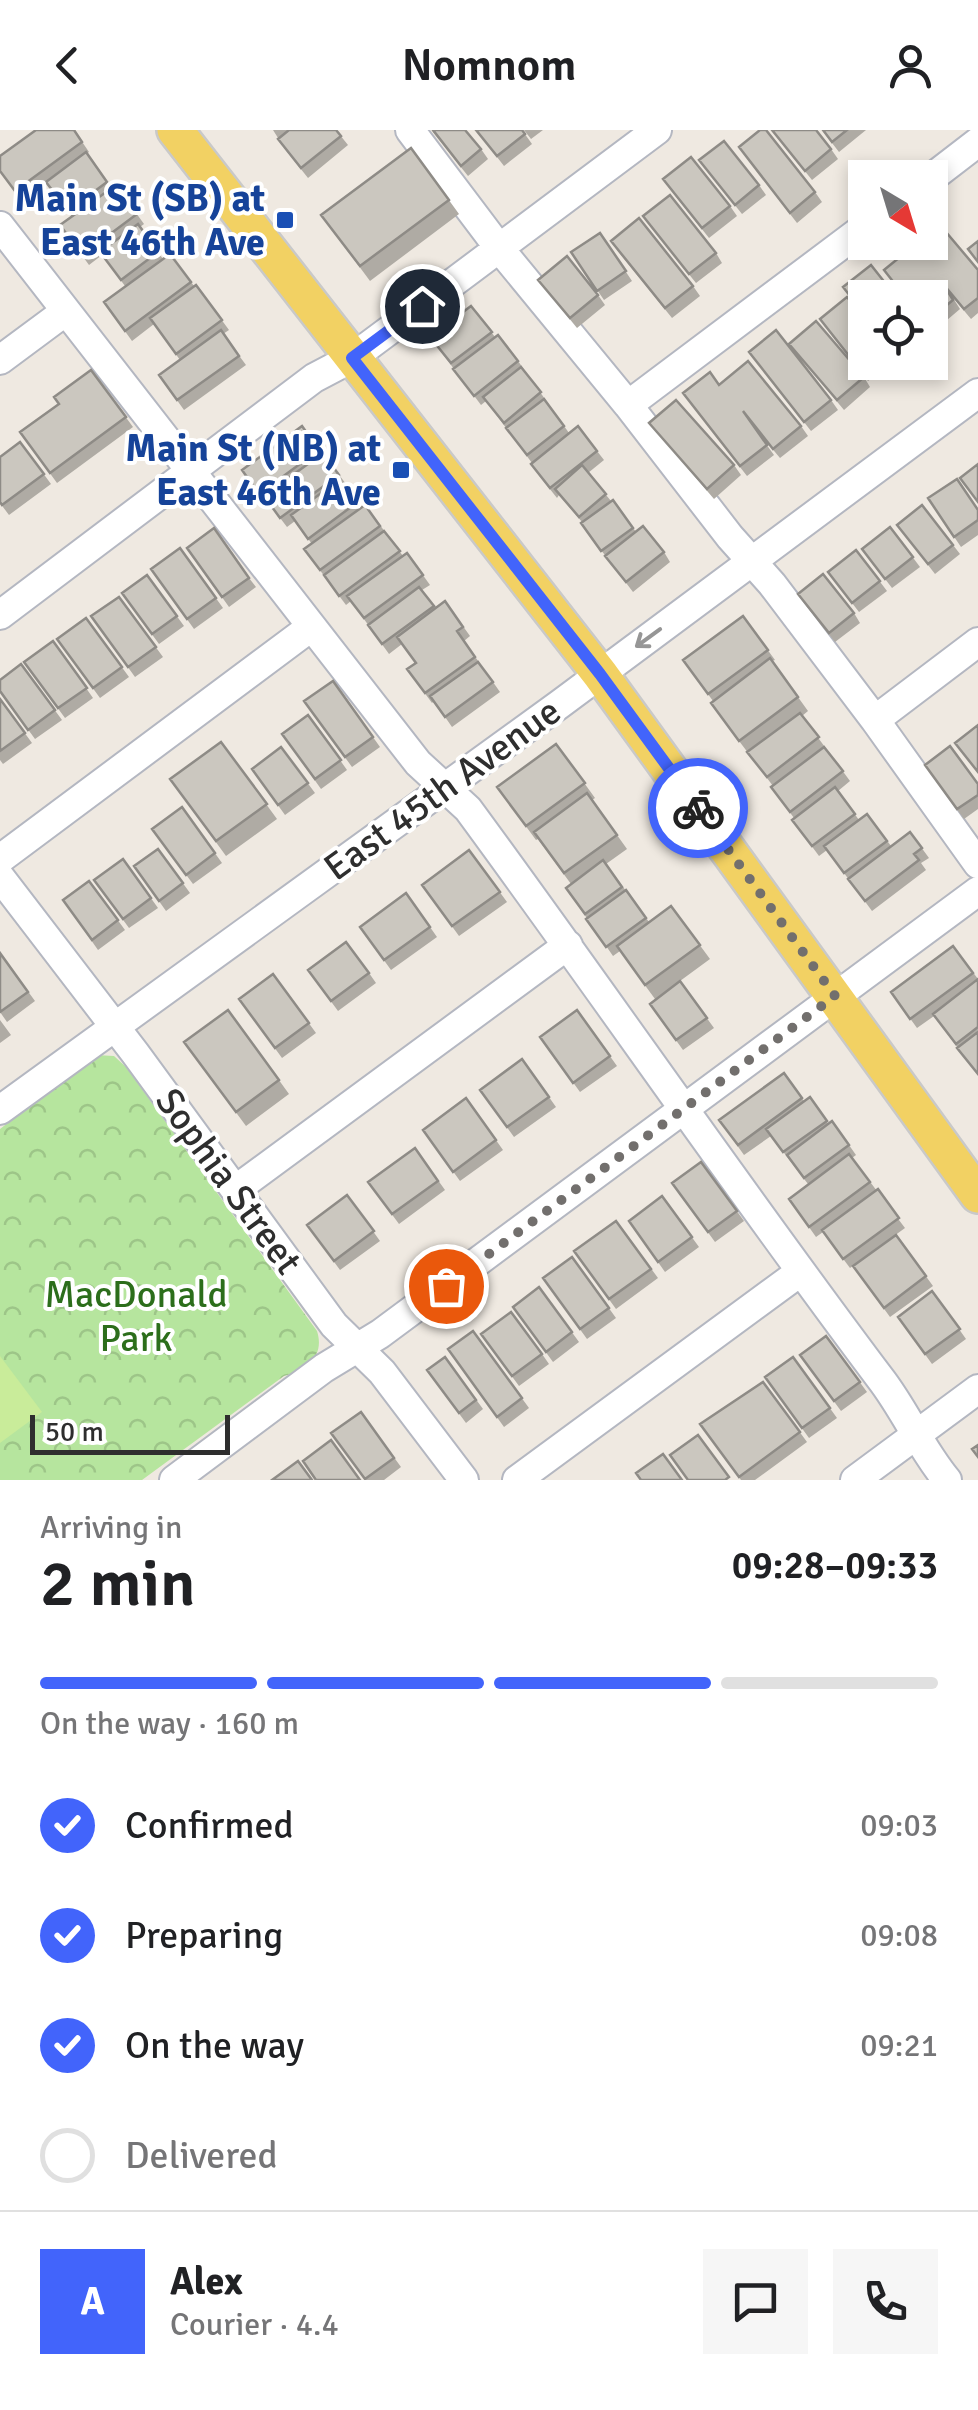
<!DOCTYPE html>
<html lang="en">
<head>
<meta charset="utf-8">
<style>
	body { margin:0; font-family:Signika,sans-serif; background:#f6f6f6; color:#202124; height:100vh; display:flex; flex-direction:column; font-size:38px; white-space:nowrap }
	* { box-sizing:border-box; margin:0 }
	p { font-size:32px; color:#757577 }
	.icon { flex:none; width:55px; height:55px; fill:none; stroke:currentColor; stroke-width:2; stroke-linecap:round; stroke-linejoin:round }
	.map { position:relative; height:1350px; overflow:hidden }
	.sheet { display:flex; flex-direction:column; background:#fff; flex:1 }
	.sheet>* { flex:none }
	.needle { width:65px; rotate:142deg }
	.fabs { position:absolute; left:848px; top:30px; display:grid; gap:20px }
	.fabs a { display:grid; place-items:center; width:100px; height:100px; border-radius:0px; background:#fff; box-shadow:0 5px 15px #0003; font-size:50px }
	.scale { position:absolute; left:30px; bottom:25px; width:200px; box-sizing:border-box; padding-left:10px; border:5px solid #2e2e2e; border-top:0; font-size:28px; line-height:35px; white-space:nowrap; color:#2e2e2e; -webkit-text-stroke:8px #fff; paint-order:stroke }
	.pin { position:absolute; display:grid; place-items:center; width:85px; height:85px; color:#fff; margin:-42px; border:5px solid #fff; border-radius:50%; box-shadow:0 2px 10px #0007 }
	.courier { position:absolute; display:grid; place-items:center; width:100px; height:100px; margin:-50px; border:8px solid #4264fb; border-radius:50%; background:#fff; color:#222; box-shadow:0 2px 12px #0007 }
	.summary em { font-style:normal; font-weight:600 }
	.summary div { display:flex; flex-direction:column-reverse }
	.summary { display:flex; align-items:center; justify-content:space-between; height:170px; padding:0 40px }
	h1 { font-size:65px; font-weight:600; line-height:75px }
	.bar { display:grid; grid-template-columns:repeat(4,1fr); gap:15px 10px; align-content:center; height:120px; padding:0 40px }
	.bar i { height:12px; border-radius:8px; background:#e0e0e0 }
	.bar .active { background:#4264fb }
	.bar p { grid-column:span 4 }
	.line { display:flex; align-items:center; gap:25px; padding:0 40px; border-top:2px solid #e0e0e0 }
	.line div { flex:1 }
	.round { display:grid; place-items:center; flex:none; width:105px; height:105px; border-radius:0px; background:#f6f6f6 }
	ol { padding:0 40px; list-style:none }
	li { display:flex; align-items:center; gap:30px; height:110px }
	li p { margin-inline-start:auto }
	li .icon { padding:10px; border-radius:50%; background:#4264fb; color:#fff; stroke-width:4 }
	li:last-child { color:#757577 }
	li i { width:55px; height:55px; border:5px solid #e0e0e0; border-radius:50% }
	header { display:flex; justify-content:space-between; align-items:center; height:130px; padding:0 40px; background:#fff; font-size:45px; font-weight:600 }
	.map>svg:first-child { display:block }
	.forest { fill:url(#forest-crowns) }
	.pitch { fill:#c9ec9a }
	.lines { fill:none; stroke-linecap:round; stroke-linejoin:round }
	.minor-casing { stroke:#b4b7c1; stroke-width:32 }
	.major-casing { stroke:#c9c9c9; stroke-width:40 }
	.minor { stroke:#fff; stroke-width:28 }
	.major { stroke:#f2d163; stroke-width:35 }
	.wall { fill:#afaba4 }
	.building { fill:#cbc7bf; stroke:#8e8b86; stroke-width:2.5 }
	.oneway { stroke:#969696 }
	.done { stroke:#726f6d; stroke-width:10; stroke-dasharray:0 18 }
	.route { stroke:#4264fb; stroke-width:12 }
	.transit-dot { fill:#1a4fb4; stroke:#fff; stroke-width:4 }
	.labels { text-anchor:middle; stroke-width:8; stroke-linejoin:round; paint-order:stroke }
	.transit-label { font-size:38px; font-weight:bold; fill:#164399; stroke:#fff; text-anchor:end }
	.street-label { font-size:38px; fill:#2e2e2e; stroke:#fff }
	.park-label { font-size:38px; fill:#2c6e1b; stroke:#fff }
</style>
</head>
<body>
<header><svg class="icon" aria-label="back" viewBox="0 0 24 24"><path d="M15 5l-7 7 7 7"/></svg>Nomnom<svg class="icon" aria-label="person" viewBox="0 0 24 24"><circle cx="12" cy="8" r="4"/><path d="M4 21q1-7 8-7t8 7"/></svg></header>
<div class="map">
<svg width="978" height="1350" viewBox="0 0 978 1350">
	<defs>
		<pattern id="forest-crowns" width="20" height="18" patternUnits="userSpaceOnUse" patternTransform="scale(2.5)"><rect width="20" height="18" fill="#b6e59e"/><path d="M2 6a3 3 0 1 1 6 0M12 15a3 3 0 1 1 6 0" fill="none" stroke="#9dc588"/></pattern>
	</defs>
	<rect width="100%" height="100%" fill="#efe9e1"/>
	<path class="forest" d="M96 925 114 926 126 937 317 1201C325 1226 307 1240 284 1246L142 1350H0V999Z"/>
	<path class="pitch" d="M0 1226 42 1282 0 1313Z"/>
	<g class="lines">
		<g class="minor-casing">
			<path id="minor" d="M410 0 499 118 628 275 730 407 772 454 875 590 978 734
				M930 49 978 12
				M0 96 418 633 468 679C607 868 739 1061 880 1248 905 1280 921 1319 947 1350
				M0 230 66 181
				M628 275 865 97
				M0 485 314 248 352 228 391 199 657 0
				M875 590 978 512
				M0 729 311 497
				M0 747 135 923 334 1195 382 1242 464 1350
				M0 980 560 574 978 263
				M235 1060 568 815
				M174 1350 324 1238 380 1204 978 761
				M517 1350 800 1142
				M855 1350 978 1259"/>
		</g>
		<g class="major-casing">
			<path id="major" d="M175 0 600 544 978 1065"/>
		</g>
		<use href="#minor" class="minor"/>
		<use href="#major" class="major"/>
	</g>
	<path class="wall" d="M74 0 89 22 86 24 111 58 116 55 144 94 140 97 163 129 170 124 194 156 196 155 229 200 223 204 246 235 184 280 159 245 180 230 154 194 132 211 104 172 125 156 102 125 89 135 60 95 72 87 47 53 22 71 0 42Z
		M273 0H336L348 15 308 48 285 19Z
		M476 0H522L532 14 504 36Z
		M524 0H543L531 9Z
		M772 0 831 19 838 29 812 50Z
		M822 0H866L839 22Z
		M432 1 481 19 488 29 468 46Z
		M411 18 459 84 370 151 321 85Z
		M746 27 815 62 822 72 797 93Z
		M706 39 759 55 766 65 742 84Z
		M670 59 730 76 737 86 709 108Z
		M650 96 716 123 722 133 696 153Z
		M600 103 632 151 604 170 571 122Z
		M617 120 693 156 700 166 672 188Z
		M917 125 978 140V183L971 189 951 165 960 179 933 202 930 198V168H905L884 140Z
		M538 150 598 165 605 175 577 198Z
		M471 176 495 207 518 231 569 303 597 321 604 330 588 343 611 371 613 370 636 402 664 422 670 432 633 462 588 403 582 392 559 365 557 368 538 344 532 333 486 271 481 275 430 207Z
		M827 199 865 232H892L868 251Z
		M789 214 864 247 870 257 844 280Z
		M756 231 831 270 838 280 811 301Z
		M91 240 133 297 57 353 20 302 59 274Z
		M719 255 801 296 808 306 780 328 750 292 774 325 747 346 690 273Z
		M649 293 734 335 741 345 714 369Z
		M302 296 346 354 343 357 359 379 365 375 403 426 407 423 430 455 422 460 435 478 445 471 470 506 464 511 500 562 452 597 434 571 432 573 407 539 416 533 402 514 389 524 351 471 346 475 304 419 312 414 295 391 287 397 268 372 266 374 242 340Z
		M20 312 51 354 9 385 0 373Z
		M928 368 978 379V405L961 417Z
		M922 375 960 424 935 444 904 404Z
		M890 397 920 437 892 458 862 419Z
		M180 418 223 478 194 499 151 439Z
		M187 418 249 448 256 457 229 477Z
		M856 420 887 461 859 482 828 442Z
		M147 445 184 496 159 514 122 463Z
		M119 467 163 527 135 547 91 486Z
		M805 474 854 483 860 493 835 512Z
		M743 486 775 530 772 531 808 581 802 586 850 651 838 661 859 690 867 684 891 716 910 702 929 728 921 733 926 740 872 781 827 720 819 726 799 699 794 688 771 657 773 656 721 587 713 571 683 530Z
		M86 488 129 547 100 568 57 509Z
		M53 511 93 568 65 588 24 532Z
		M21 534 62 590 35 609 0 561Z
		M333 551 380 617 352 637 304 571Z
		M0 569 32 613 3 634 0 630Z
		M308 585 347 640 321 659 282 604Z
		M221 612 277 689 226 726 170 649Z
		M556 614 595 668 592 670 627 719 606 734 649 792 671 776 710 829 680 851 714 898 683 920 650 874 655 869 620 821 613 826 566 758 571 754 538 709 536 710 497 657Z
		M281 617 315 663 285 685 252 639Z
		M925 635 978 654V679L964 689Z
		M182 677 222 733 193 754 152 699Z
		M158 719 190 763 166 781 134 736Z
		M469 720 507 772 459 806 422 755Z
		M123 729 158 778 129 798 94 750Z
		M89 751 125 800 98 820 63 770Z
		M406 763 437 807 391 840 360 797Z
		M953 816 978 849V945L934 886 917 898 891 862Z
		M0 823 35 871 7 892 0 882Z
		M308 840 369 843 376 853 338 881Z
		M273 844 316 903 282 928 239 869Z
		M228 880 289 964 246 996 184 912Z
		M577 880 617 936 580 962 540 907Z
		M0 890 11 905 0 913Z
		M522 929 556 977 514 1007 480 960Z
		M784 943 804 971 829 994 832 991 856 1025 852 1028 905 1098 850 1138 823 1102 816 1107 789 1069 808 1054 771 1006 744 1025 719 990Z
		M466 968 503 1020 460 1051 423 1000Z
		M415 1018 445 1060 399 1094 368 1052Z
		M701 1032 744 1091 715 1112 672 1053Z
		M347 1065 380 1111 340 1140 307 1095Z
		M662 1066 699 1117 665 1142 629 1091Z
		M616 1091 658 1148 616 1179 574 1121Z
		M896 1105 933 1156 890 1187 853 1136Z
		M572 1127 616 1188 587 1209 543 1148Z
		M539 1157 579 1212 553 1232 513 1177Z
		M932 1161 966 1209 932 1234 898 1187Z
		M473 1201 529 1278 504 1297 448 1219Z
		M481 1204 542 1224 549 1234 519 1256Z
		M826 1206 867 1262 841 1281 800 1225Z
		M445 1227 483 1279 466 1293 427 1240Z
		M793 1227 837 1288 809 1308 765 1247Z
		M763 1252 807 1312 755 1350H741L700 1294Z
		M361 1282 401 1337 384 1350H365L331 1303Z"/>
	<path class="building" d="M36 0H74L82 12 15 61 0 41V26Z
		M289 0H336L341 6 301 38 278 9Z
		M433 0H465L481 19 461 36Z
		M476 0H522L525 4 497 26Z
		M760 0H766L815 62 790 83 739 17Z
		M772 0H816L831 19 805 41Z
		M823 0H847L832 12Z
		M724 11 759 55 735 75 699 30Z
		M411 18 449 70 360 136 321 85Z
		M86 22 107 52 68 81 46 52Z
		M691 27 730 76 702 98 663 49Z
		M116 55 137 84 82 125 60 95Z
		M670 65 716 123 689 144 643 86Z
		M639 88 693 156 665 178 611 111Z
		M138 94 158 122 121 150 100 122Z
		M946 102 978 140V168L964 179 944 155 953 170 930 189V168H906L884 140 911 118 917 125Z
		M600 103 626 141 597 161 571 122Z
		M978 111V132L968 119Z
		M170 124 191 152 125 201 104 172Z
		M567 126 598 165 570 188 538 150Z
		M871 135 897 168H865V185L843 157Z
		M196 155 222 190 176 224 150 188Z
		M847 167 865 189V232H873L861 241 820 189Z
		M471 176 492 202 451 233 430 207Z
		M816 191 864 247 837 270 789 214Z
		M221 200 239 226 177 270 159 245Z
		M776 200 831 270 804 292 749 222Z
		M498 205 518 231 474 266 453 239Z
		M748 231 801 296 773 319 743 281 767 315 740 336 683 263 710 242 719 255Z
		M521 237 541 262 504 293 483 267Z
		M91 240 126 287 50 343 20 302 59 274 54 267Z
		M544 269 564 296 527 325 506 298Z
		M676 270 734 335 707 359 649 293Z
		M302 296 319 320 259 364 242 340Z
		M578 296 597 321 550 358 531 334Z
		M20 312 44 344 2 375 0 372V327Z
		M323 323 339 345 280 388 264 366Z
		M978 334V372L960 348Z
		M582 335 606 364 579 387 555 359Z
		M957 349 978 380V390L954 407 928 368Z
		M338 351 355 374 308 409 291 385Z
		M613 370 633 398 601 421 581 393Z
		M365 375 380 396 320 440 304 419Z
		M922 375 953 415 928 434 897 395Z
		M643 396 664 422 626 452 605 426Z
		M890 397 913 427 885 449 862 419Z
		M214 398 249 448 222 467 187 418Z
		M384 401 400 421 339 466 324 445Z
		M180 418 216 468 187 489 151 439Z
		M856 420 880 451 852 473 828 442Z
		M407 423 423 445 364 488 347 466Z
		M823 444 854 483 829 503 798 464Z
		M147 445 177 486 152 504 122 463Z
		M419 457 434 476 382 514 368 495Z
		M119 467 156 517 128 537 91 486Z
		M445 471 463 497 457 501 475 527 425 563 407 539 416 533 397 507Z
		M743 486 768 520 708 564 683 530Z
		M86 488 122 537 93 558 57 509Z
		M53 511 87 558 58 578 24 532Z
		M770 528 798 567 739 611 711 573Z
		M478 532 493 552 445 587 430 566Z
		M21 534 55 580 28 600 0 561V550Z
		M333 551 373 607 345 627 304 571Z
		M0 569 25 603 0 621Z
		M800 583 819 607 767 647 747 622Z
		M308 585 341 630 315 649 282 604Z
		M978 595V642L955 613Z
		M221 612 267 674 216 711 170 649Z
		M556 614 585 653 526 696 497 657Z
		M950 616 978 654V665L957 679 925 635Z
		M281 617 308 653 278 675 252 639Z
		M824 617 843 641 790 682 771 657Z
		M835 657 855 684 812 716 792 690Z
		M587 663 617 705 564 743 534 702Z
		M182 677 215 723 186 745 152 699Z
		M867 684 887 711 844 743 824 716Z
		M910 702 922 718 914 724 919 730 865 771 848 749Z
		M158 719 183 753 159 771 134 736Z
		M469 720 500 762 452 796 422 755Z
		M123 729 151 768 123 789 94 750Z
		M603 730 622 757 585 784 566 758Z
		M89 751 118 790 92 810 63 770Z
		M626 760 646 788 606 817 586 789Z
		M406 763 430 797 384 830 360 797Z
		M671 776 700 815 645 855 617 816Z
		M346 812 369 843 331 871 308 840Z
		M953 816 973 843 910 889 891 862Z
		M0 823 28 862 0 882Z
		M273 844 309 893 275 918 239 869Z
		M978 849V897L956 914 933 884Z
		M680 851 707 888 676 910 650 874Z
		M228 880 279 950 236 982 184 912Z
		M577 880 610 926 573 953 540 907Z
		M978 902V944L957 918Z
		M522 929 549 967 507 997 480 960Z
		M784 943 802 968 738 1015 719 990Z
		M810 967 827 991 783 1022 766 999Z
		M466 968 496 1010 453 1042 423 1000Z
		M832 991 849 1015 804 1048 787 1025Z
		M415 1018 438 1051 392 1084 368 1052Z
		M849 1024 870 1052 809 1097 789 1069Z
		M701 1032 737 1081 708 1102 672 1053Z
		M878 1059 899 1088 843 1129 822 1100Z
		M347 1065 374 1101 334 1131 307 1095Z
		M662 1066 692 1107 658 1132 629 1091Z
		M616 1091 651 1139 609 1169 574 1121Z
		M896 1105 926 1146 884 1178 853 1136Z
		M572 1127 609 1178 580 1199 543 1148Z
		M539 1157 572 1202 546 1222 513 1177Z
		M932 1161 960 1199 925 1224 898 1187Z
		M511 1182 542 1224 512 1246 481 1204Z
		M473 1201 522 1268 497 1287 448 1219Z
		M826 1206 860 1252 834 1271 800 1225Z
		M445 1227 476 1270 459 1283 427 1240Z
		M793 1227 830 1278 802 1298 765 1247Z
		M763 1252 800 1302 739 1347 700 1294Z
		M361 1282 394 1328 365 1349 331 1303Z
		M698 1305 729 1347 725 1350H688L670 1325Z
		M331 1310 360 1350H316L303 1331Z
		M978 1315V1327L972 1319Z
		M663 1324 682 1350H641L636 1343Z
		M298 1331 312 1350H272Z"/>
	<defs><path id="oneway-shaft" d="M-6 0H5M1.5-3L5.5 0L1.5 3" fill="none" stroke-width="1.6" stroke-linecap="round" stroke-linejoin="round" transform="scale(2.5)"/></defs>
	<use class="oneway" href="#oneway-shaft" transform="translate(648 508) rotate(144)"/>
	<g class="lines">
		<path class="done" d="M446 1156 835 866 698 678"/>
		<path class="route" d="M422 176 352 228 600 544 698 678"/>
	</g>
	<g class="transit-dot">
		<rect x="275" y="80" width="20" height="20" rx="5"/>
		<rect x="391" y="330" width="20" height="20" rx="5"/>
	</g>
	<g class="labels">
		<g class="transit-label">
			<text x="265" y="81">Main St (SB) at<tspan x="265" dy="44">East 46th Ave</tspan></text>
			<text x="381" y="331">Main St (NB) at<tspan x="381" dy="44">East 46th Ave</tspan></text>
		</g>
		<g class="street-label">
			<text transform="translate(442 659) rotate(-36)" y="13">East 45th Avenue</text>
			<text transform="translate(229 1051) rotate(54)" y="13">Sophia Street</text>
		</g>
		<g class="park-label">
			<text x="136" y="1177">MacDonald<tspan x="136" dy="44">Park</tspan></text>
		</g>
	</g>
</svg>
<div class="fabs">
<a><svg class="needle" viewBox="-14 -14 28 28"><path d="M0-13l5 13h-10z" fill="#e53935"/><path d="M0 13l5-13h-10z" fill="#757577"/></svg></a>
<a><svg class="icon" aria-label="locate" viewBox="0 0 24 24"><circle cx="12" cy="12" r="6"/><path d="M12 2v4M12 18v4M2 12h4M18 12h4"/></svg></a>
</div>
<div class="scale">50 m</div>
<div class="pin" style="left:446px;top:1156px;background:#ea580c"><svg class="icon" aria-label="bag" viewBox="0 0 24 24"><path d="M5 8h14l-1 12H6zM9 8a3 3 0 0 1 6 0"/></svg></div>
<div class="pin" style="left:422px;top:176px;background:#1f2937"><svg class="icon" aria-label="home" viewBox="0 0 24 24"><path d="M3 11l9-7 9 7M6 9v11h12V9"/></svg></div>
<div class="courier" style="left:698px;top:678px"><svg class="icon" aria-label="bike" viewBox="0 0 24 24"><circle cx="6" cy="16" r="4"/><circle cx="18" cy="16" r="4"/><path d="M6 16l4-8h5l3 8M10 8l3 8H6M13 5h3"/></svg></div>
</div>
<section class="sheet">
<div class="summary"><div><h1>2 min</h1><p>Arriving in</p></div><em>09:28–09:33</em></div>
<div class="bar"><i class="active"></i><i class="active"></i><i class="active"></i><i></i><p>On the way · 160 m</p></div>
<ol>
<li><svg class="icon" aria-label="check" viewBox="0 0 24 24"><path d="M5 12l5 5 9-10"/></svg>Confirmed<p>09:03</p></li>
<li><svg class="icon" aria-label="check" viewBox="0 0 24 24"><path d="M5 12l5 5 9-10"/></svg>Preparing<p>09:08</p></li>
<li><svg class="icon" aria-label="check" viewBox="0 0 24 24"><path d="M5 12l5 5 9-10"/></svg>On the way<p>09:21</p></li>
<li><i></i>Delivered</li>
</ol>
<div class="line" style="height:180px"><b class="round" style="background:#4264fb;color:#fff">A</b><div><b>Alex</b><p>Courier · 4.4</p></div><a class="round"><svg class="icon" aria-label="chat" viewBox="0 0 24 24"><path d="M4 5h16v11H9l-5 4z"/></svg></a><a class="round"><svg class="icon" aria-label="phone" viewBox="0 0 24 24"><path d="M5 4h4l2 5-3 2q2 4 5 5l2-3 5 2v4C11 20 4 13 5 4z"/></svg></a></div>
</section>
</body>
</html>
